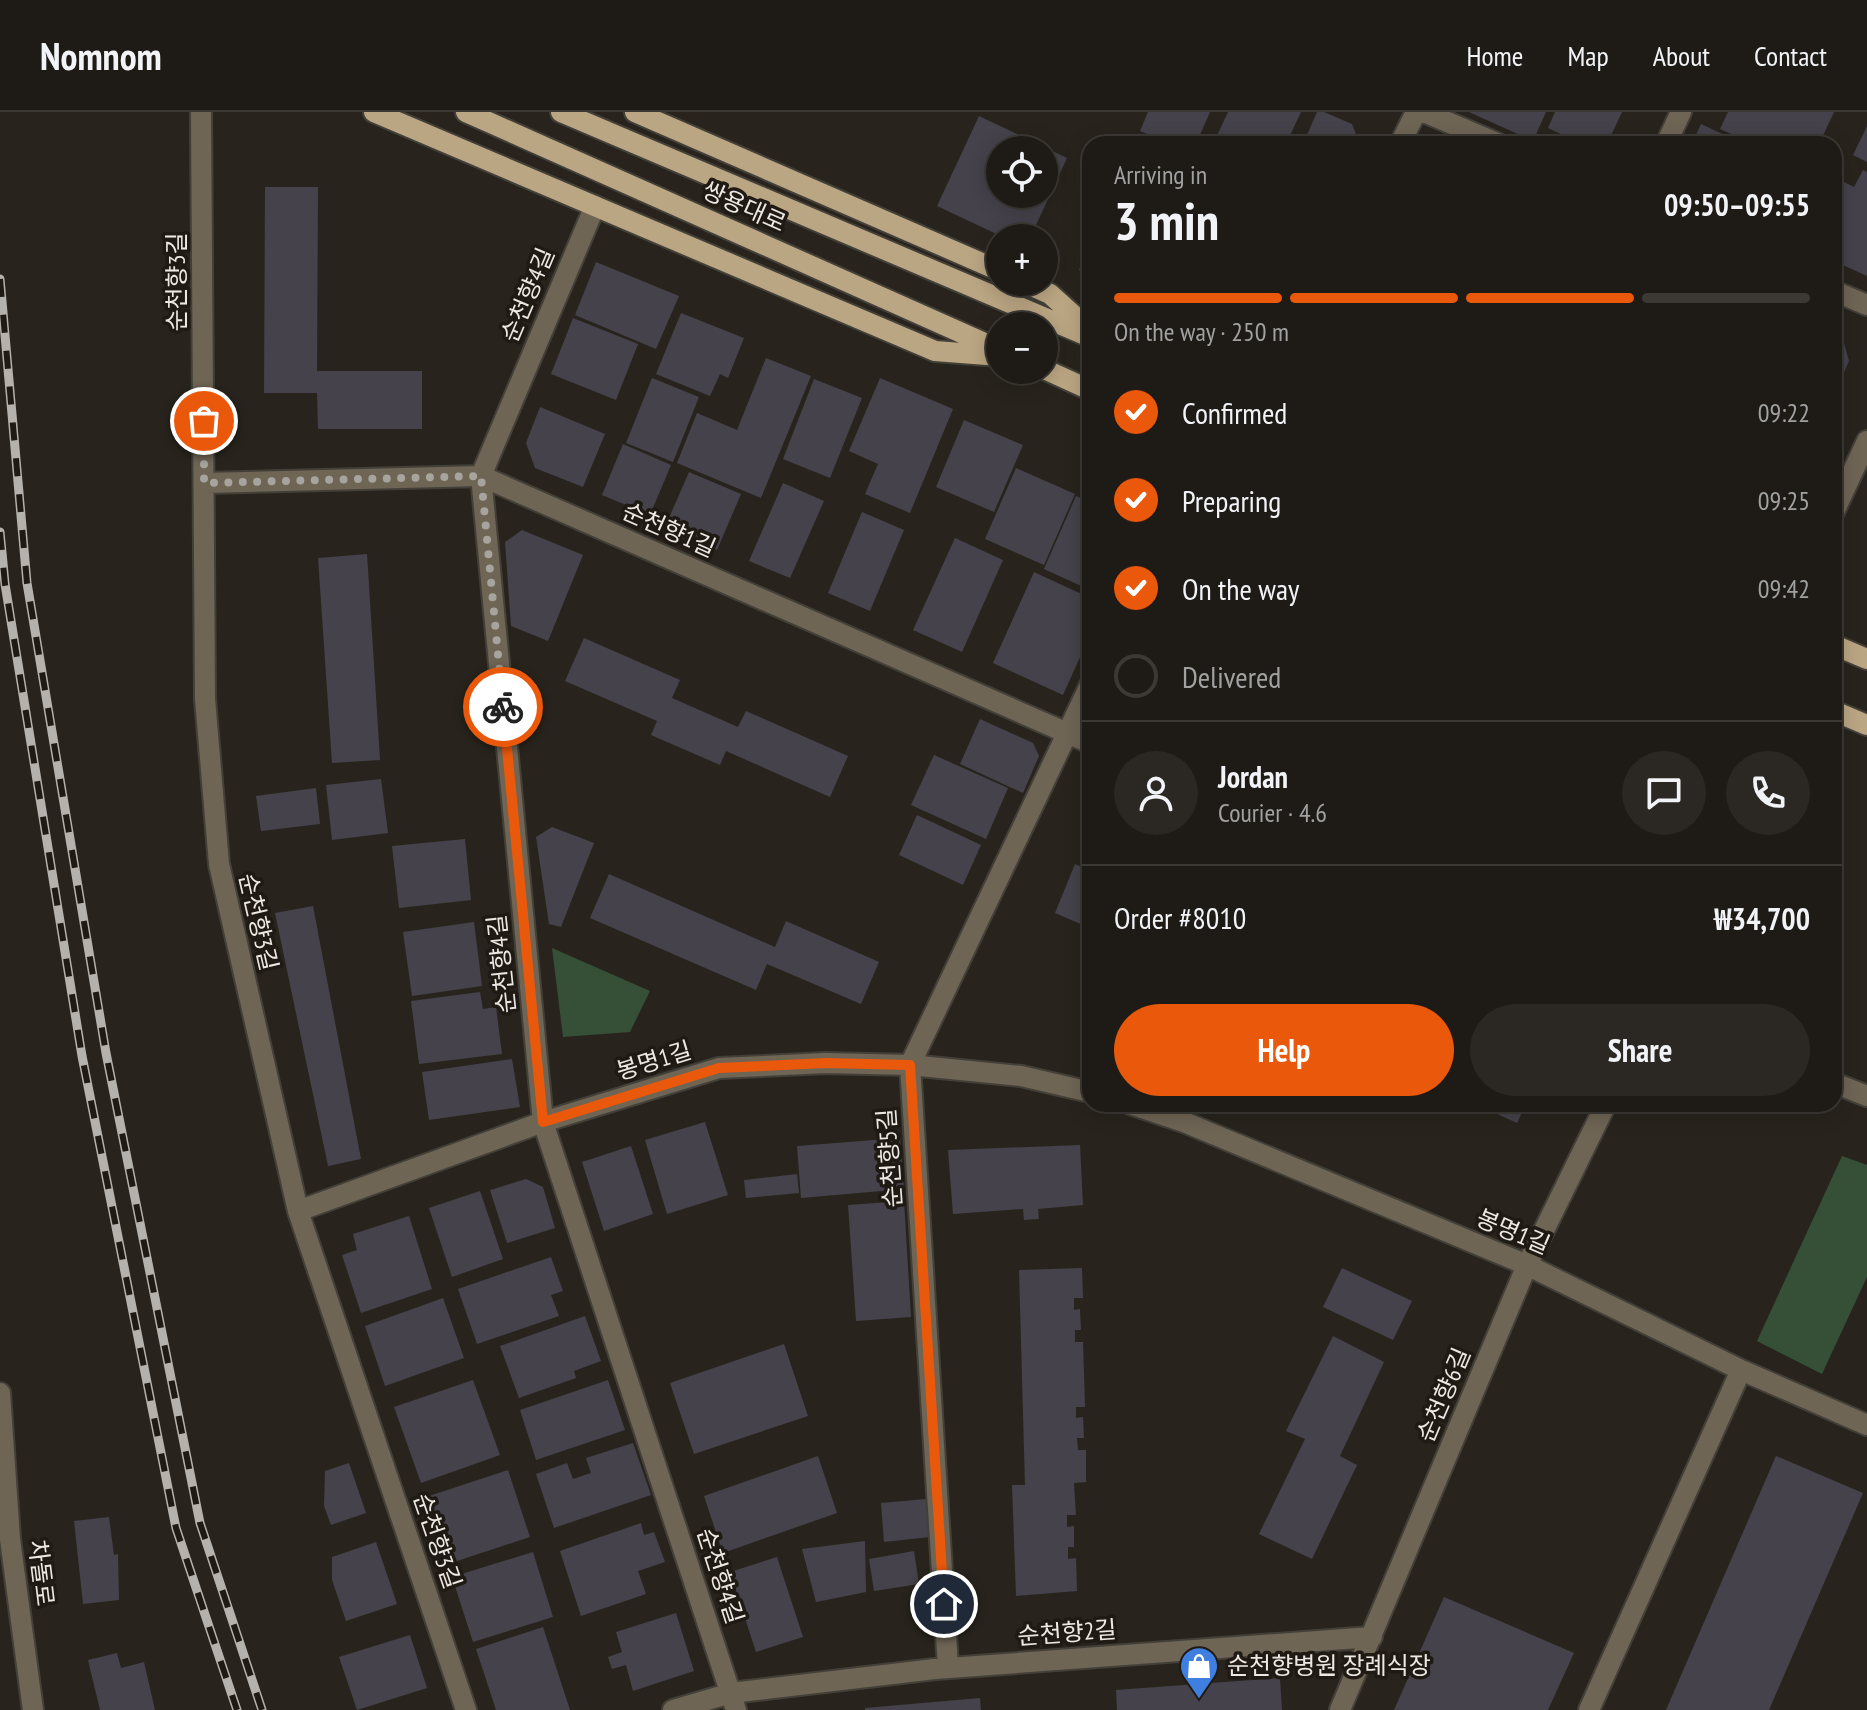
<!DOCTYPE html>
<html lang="en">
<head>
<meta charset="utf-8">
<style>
	body { margin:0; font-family:"PT Sans Narrow","Noto Sans KR",sans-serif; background:#2b2823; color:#f1f3f6; height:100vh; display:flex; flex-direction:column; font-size:30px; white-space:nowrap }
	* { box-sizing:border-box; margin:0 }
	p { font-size:26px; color:#a1a1a1 }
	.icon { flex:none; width:44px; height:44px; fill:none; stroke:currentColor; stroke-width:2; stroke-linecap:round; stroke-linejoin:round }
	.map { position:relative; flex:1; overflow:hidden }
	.drawer { position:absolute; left:1082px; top:24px; width:760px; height:976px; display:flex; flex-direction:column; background:#1e1b16; border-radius:24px; box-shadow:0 4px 20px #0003,0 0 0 2px #3c3935 }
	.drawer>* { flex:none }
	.tools { position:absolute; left:986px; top:24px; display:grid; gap:16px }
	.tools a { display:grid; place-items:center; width:72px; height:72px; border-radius:50%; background:#1e1b16; box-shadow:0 4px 20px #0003,0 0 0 2px #3c3935; font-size:40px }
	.pin { position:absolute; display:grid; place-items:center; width:68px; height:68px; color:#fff; margin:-34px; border:4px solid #fff; border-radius:50%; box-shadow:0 2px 8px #0007 }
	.courier { position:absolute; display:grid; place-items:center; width:80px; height:80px; margin:-40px; border:6px solid #ea580c; border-radius:50%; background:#fff; color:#222; box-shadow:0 2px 10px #0007 }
	.summary em { font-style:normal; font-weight:700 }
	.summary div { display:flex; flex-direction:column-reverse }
	.summary { display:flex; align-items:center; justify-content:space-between; height:136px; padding:0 32px }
	h1 { font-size:52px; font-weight:700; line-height:60px }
	.bar { display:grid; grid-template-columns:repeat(4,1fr); gap:12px 8px; align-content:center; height:96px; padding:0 32px }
	.bar i { height:10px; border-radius:6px; background:#3c3935 }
	.bar .on { background:#ea580c }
	.bar p { grid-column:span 4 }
	.line { display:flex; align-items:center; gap:20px; padding:0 32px; border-top:2px solid #3c3935 }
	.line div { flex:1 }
	.round { display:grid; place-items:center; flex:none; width:84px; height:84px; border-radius:42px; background:#2b2823 }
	ol { padding:0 32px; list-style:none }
	li { display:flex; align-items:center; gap:24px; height:88px }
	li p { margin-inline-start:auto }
	li .icon { padding:8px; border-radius:50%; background:#ea580c; color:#fff; stroke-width:4 }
	li:last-child { color:#a1a1a1 }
	li i { width:44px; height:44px; border:4px solid #3c3935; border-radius:50% }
	.primary-button { display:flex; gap:16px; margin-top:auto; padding:16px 32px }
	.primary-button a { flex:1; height:92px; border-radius:48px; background:#ea580c; color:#fff; font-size:32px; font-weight:700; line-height:92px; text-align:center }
	.primary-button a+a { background:#2b2823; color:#f1f3f6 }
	header { display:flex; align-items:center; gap:48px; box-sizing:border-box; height:112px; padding:0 40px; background:#1e1b16; border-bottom:2px solid #3c3935 }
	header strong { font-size:38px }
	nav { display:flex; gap:44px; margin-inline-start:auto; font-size:28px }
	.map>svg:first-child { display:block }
	.green { fill:#364f37 }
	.building { fill:#45424b; fill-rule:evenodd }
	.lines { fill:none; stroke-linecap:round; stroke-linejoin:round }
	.minor-casing { stroke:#434039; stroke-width:24 }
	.major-casing { stroke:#434039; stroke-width:24 }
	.minor { stroke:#6f6555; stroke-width:20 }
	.major { stroke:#bba683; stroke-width:20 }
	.rail-casing { stroke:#b5b1ac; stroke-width:9 }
	.rail { stroke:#1f1a14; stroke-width:6; stroke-dasharray:18; stroke-linecap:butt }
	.done { stroke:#a7a49e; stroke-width:8; stroke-dasharray:0 14.4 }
	.route { stroke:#ea580c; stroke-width:10 }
	.labels { text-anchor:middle; stroke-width:7; stroke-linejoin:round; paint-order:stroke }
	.street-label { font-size:24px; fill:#ece9e4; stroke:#1f1a14 }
	.poi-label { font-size:24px; fill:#ece9e4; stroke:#1f1a14; text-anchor:start }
</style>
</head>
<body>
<header>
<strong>Nomnom</strong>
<nav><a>Home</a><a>Map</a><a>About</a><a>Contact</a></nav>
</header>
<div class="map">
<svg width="1867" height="1598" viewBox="0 0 1867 1598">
	<rect width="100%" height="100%" fill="#28241d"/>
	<path class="green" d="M552 836 650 879 630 920 563 925Z
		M1842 1044 1867 1053V1165L1822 1262 1757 1229Z"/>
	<path class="building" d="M1148 0H1210L1196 32H1170L1140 19Z
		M1228 0H1301L1286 32H1213Z
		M1317 0H1324L1352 12 1360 32H1303Z
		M1469 0H1546L1533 29Z
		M1555 0H1622L1607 32H1582L1548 16Z
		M1728 0H1834L1819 32H1754L1720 17Z
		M979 4 1067 46 1030 126H1005L937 94ZM1000 38H1044V82H1000Z
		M1701 12 1744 32H1692Z
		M1867 14V50L1853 43Z
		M1863 58 1867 60V164L1834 149V65L1854 75Z
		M265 75H318L317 259H422V317H318L317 281H264Z
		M1090 133V163L1079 158Z
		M596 150 679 184 656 237 575 203Z
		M681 201 744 226 728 266 720 262 710 284 656 262Z
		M573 206 638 232 616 288 551 262Z
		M1834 221 1842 224 1849 249 1834 283Z
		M766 246 811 264 761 386 677 351 697 301 737 318Z
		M652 266 699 285 673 350 626 331Z
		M880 266 953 297 910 401 865 382 878 352 849 339Z
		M814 267 862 286 830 366 783 347Z
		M540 295 605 322 583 375 535 356 526 331Z
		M964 308 1023 333 994 400 936 375Z
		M623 332 671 353 650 403 602 383Z
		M1016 356 1075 382 1044 453 985 427Z
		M689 360 741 382 717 438 665 415Z
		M783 371 824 389 790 466 749 449Z
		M1076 384 1090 390V478L1044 457Z
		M862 400 904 418 870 499 828 481Z
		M522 418 583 443 548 529 511 514 505 430Z
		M955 426 1003 448 962 540 913 518Z
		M367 442 380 648 332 651 318 446Z
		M1034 460 1090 486V523L1063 583 993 551Z
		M584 526 680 568 672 586 738 615 746 599 848 644 830 685 726 639 720 653 651 623 657 609 565 569Z
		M980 607 1033 631 1039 644 1023 681 960 652Z
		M934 643 1008 676 986 727 911 693Z
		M381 667 388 721 332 728 326 673Z
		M316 676 320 712 261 719 256 684Z
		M917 703 981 733 963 773 899 743Z
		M552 715 594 731 561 815 549 812 536 725Z
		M465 727 471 788 399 796 392 734Z
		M1075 752 1090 759V816L1055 801Z
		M609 762 775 835 786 809 879 850 861 892 767 852 756 878 590 806Z
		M313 794 361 1047 328 1054 275 801Z
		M474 810 482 874 412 884 403 820Z
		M480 880 483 897 496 895 502 942 419 952 411 889Z
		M512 947 520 995 429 1008 422 960Z
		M1475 992H1526L1517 1011Z
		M705 1010 728 1083 667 1102 645 1028Z
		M900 1026 904 1077 801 1086 797 1034Z
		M1080 1033 1083 1093 1038 1097 1039 1107 1024 1108 1023 1097 953 1102 948 1038Z
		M631 1034 653 1102 604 1119 582 1050Z
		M797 1062 799 1081 746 1086 744 1068Z
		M526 1067 543 1075 555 1116 507 1131 490 1078Z
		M480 1079 503 1147 452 1165 429 1096Z
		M904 1089 911 1205 856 1209 848 1093Z
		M409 1104 432 1177 361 1201 342 1143 357 1138 353 1122Z
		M551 1145 563 1179 551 1183 559 1204 477 1232 458 1177Z
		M1082 1156 1083 1186H1074V1198L1080 1197 1081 1218H1075V1230H1083L1085 1295H1076V1306L1083 1305 1084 1326H1077L1078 1338H1086V1370L1074 1371 1076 1403H1067V1415L1074 1414V1435H1068V1447L1076 1446 1077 1479 1016 1484 1012 1373H1025L1019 1158Z
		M1342 1156 1412 1189 1393 1228 1323 1195Z
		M443 1186 464 1246 385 1274 365 1214Z
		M585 1204 601 1249 574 1259 576 1266 519 1286 500 1234Z
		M1333 1224 1384 1250 1340 1344 1357 1353 1312 1447 1259 1422 1305 1327 1286 1319Z
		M784 1232 808 1304 694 1342 670 1271Z
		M473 1268 500 1343 421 1371 394 1295Z
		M608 1268 625 1318 536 1348 520 1298Z
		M633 1331 651 1383 554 1416 536 1362 567 1351 573 1367 591 1361 586 1346Z
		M818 1344 837 1401 723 1441 704 1384Z
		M1776 1344 1863 1381 1769 1598H1666Z
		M349 1351 366 1401 331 1413 324 1394 325 1359Z
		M508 1358 530 1425 448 1452 426 1385Z
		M926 1387 930 1425 884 1430 881 1391Z
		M109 1405 114 1443 118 1442 119 1488 83 1492 74 1409Z
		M641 1411 644 1423 654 1420 665 1450 638 1459 646 1482 581 1504 560 1439Z
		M865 1429 866 1480 816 1490 802 1437Z
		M376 1430 397 1492 346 1509 332 1468V1445Z
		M914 1439 919 1472 874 1479 869 1447Z
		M533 1440 553 1505 473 1530 452 1465Z
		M777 1445 803 1525 756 1540 730 1460Z
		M1444 1485 1574 1541 1548 1598H1394Z
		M676 1501 694 1559 633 1579 626 1553 612 1557 608 1545 622 1540 616 1520Z
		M543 1515 570 1598H496L476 1537Z
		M410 1523 427 1576 357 1598 339 1545Z
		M117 1541 121 1556 144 1550 155 1598H100L88 1548Z
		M1280 1566 1282 1598H1117L1116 1578Z
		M980 1586 981 1598H865V1596Z"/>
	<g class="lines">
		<g class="minor-casing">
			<path id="minor" d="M201 0 205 587 219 752 298 1099 466 1598
				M1424 0 1499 32
				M1400 32 1416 0
				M1666 32 1681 0
				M595 94 481 364 543 1010 736 1598
				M1834 179 1867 193
				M204 371 481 364 1090 631
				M1834 400 1867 329
				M1834 971 1867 984
				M1130 992 1184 1010 1527 1153 1741 1258 1867 1313
				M298 1099 543 1010 719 956 826 951 910 953 1021 964 1090 980
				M0 1281 10 1427 33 1598
				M948 1555 910 953 1090 573
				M673 1598 731 1581 935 1557 1372 1525
				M1340 1598 1527 1153 1606 992
				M1589 1598 1741 1258"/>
		</g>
		<g class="major-casing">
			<path id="major" d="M374 0 935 239 1000 244
				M466 0 1000 238
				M561 0 1090 225
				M635 0 1000 159
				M1023 170 1050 182 1090 218
				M1044 257 1090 278
				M1834 533 1867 547
				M1834 599 1867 613"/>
		</g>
		<use href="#minor" class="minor"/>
		<use href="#major" class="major"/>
		<g class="rail-casing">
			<path id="rail" d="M0 167 27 471 106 941 200 1411 262 1598
				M0 420 5 472 82 944 176 1416 237 1598"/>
		</g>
		<use href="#rail" class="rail"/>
	</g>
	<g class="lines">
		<path class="done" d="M204 309V371L481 364 503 595"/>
		<path class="route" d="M503 595 543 1010 719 956 826 951 910 953 944 1492"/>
	</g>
	<defs>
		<g id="shop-pin" transform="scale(2)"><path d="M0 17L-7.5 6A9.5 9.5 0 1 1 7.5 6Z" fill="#3f7fe0" stroke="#1f1a14"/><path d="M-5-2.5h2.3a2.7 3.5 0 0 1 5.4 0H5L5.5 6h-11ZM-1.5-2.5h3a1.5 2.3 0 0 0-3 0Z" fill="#fff"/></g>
	</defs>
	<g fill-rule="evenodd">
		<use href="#shop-pin" x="1199" y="1554"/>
	</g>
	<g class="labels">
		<g class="street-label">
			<text transform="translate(744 95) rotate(24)" y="8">쌍용대로</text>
			<text transform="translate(177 170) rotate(-90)" y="8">순천향3길</text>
			<text transform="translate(528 183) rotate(-67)" y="8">순천향4길</text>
			<text transform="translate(669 418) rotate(24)" y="8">순천향1길</text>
			<text transform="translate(258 810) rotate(77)" y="8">순천향3길</text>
			<text transform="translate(502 852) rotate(-96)" y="8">순천향4길</text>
			<text transform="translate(654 949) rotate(-17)" y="8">봉명1길</text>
			<text transform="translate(890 1046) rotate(-94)" y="8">순천향5길</text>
			<text transform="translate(1513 1120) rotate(23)" y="8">봉명1길</text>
			<text transform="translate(1444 1283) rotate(-67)" y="8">순천향6길</text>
			<text transform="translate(437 1429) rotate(71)" y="8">순천향3길</text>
			<text transform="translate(41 1461) rotate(83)" y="8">차돌로</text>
			<text transform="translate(720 1464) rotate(72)" y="8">순천향4길</text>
			<text transform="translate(1067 1521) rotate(-4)" y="8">순천향2길</text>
		</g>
		<g class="poi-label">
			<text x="1227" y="1562">순천향병원 장례식장</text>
		</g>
	</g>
</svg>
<div class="tools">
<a><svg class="icon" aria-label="locate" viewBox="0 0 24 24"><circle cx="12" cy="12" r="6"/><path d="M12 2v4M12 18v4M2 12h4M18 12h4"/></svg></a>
<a>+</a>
<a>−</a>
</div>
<div class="pin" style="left:204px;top:309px;background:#ea580c"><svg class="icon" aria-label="bag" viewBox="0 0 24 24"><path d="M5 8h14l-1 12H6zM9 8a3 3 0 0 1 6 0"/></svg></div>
<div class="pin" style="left:944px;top:1492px;background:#1f2937"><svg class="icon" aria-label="home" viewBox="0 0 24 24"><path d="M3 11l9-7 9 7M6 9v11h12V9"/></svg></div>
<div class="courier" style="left:503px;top:595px"><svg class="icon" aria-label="bike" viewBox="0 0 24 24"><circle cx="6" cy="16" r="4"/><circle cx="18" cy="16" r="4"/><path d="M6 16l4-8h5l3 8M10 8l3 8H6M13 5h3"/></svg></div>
<section class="drawer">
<div class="summary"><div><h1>3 min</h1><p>Arriving in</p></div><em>09:50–09:55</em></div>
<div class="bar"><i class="on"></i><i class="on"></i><i class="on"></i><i></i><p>On the way · 250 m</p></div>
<ol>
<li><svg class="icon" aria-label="check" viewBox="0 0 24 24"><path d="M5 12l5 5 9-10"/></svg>Confirmed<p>09:22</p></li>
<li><svg class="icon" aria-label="check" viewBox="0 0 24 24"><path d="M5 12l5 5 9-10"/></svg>Preparing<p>09:25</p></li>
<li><svg class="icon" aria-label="check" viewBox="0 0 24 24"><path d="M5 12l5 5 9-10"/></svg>On the way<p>09:42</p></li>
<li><i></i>Delivered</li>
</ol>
<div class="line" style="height:144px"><a class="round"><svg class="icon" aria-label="person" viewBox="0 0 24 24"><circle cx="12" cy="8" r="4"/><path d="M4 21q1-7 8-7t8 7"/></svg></a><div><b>Jordan</b><p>Courier · 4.6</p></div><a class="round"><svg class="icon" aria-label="chat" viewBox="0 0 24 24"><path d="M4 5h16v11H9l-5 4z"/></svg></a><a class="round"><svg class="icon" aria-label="phone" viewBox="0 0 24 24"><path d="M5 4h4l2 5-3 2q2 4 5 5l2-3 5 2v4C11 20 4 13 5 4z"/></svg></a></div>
<div class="line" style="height:104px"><div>Order #8010</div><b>₩34,700</b></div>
<div class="primary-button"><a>Help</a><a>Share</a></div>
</section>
</div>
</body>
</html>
